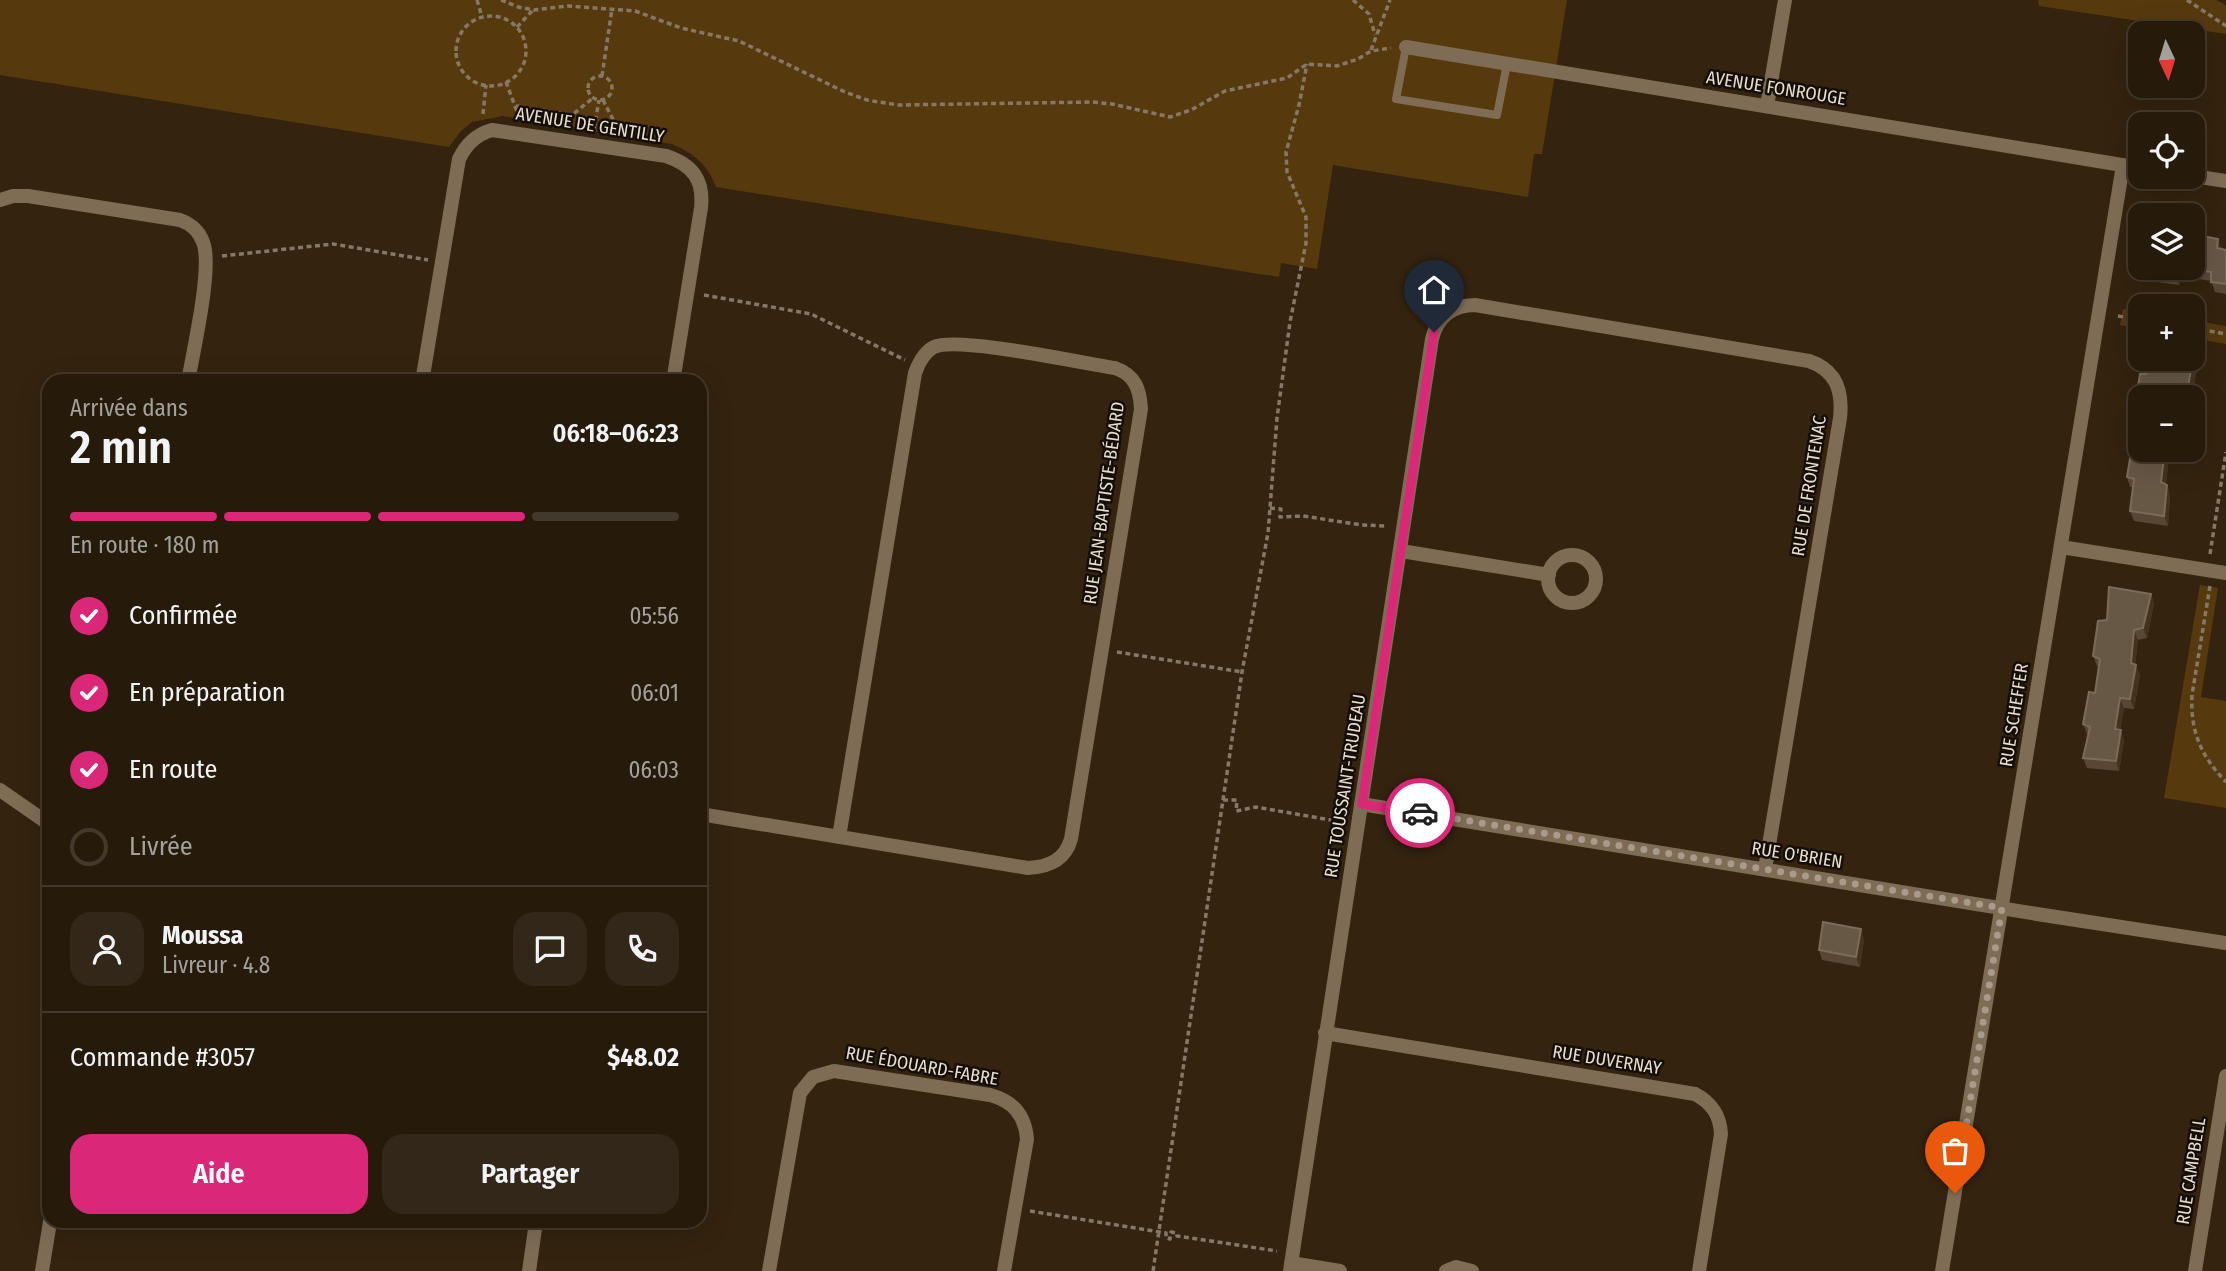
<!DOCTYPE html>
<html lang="fr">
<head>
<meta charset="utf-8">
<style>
	body { margin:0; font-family:"Fira Sans Condensed",sans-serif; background:#322719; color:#f1f3f6; height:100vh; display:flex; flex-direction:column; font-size:26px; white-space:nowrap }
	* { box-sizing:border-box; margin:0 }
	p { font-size:23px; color:#a4a19d }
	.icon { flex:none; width:38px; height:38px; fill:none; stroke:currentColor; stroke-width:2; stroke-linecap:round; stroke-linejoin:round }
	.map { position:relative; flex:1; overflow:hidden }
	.drawer { position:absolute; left:42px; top:374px; width:665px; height:854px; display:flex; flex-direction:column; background:#261a0b; border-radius:21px; box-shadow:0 7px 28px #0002,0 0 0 2px #42382c }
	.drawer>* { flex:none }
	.needle { width:46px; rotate:176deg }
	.buttons { position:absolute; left:2128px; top:21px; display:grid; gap:14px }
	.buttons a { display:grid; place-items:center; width:77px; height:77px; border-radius:14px; background:#261a0b; box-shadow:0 7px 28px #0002,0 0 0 2px #42382c; font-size:35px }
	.pin { position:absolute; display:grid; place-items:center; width:60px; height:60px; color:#fff; margin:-72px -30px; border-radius:50% 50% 50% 0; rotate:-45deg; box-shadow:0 0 7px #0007 }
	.pin .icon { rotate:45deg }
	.courier { position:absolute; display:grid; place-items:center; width:70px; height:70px; margin:-35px; border:5px solid #db2777; border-radius:50%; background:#fff; color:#222; box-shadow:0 2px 9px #0007 }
	.summary em { font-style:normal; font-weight:600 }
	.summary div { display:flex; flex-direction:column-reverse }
	.summary { display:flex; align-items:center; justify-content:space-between; height:119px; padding:0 28px }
	h1 { font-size:46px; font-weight:600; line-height:52px }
	.bar { display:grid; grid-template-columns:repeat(4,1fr); gap:10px 7px; align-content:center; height:84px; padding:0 28px }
	.bar i { height:9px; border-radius:5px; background:#42382c }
	.bar .selected { background:#db2777 }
	.bar p { grid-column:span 4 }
	.line { display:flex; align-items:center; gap:18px; padding:0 28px; border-top:2px solid #42382c }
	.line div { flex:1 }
	.round { display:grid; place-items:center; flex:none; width:74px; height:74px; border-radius:21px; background:#322719 }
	ol { padding:0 28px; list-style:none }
	li { display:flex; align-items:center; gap:21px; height:77px }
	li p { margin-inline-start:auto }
	li .icon { padding:7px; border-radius:50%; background:#db2777; color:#fff; stroke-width:4 }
	li:last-child { color:#a4a19d }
	li i { width:38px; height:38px; border:4px solid #42382c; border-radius:50% }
	.primary-button { display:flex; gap:14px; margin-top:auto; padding:14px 28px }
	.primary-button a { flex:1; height:80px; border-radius:21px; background:#db2777; color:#fff; font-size:28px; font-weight:600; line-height:80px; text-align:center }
	.primary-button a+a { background:#322719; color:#f1f3f6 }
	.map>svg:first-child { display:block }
	.green { fill:#57390e }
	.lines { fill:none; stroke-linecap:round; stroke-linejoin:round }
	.path { stroke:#867868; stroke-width:3.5; stroke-dasharray:5 3.5; stroke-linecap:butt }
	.service { stroke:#7e6c55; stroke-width:8 }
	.minor { stroke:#7e6c55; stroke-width:14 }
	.wall { fill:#584734 }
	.shaded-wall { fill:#43321e }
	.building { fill:#675745; stroke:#7b6c5a; stroke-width:2 }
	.done { stroke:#a89b8c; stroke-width:7; stroke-dasharray:0 12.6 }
	.route { stroke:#db2777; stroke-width:9 }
	.labels { text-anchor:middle; stroke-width:5; stroke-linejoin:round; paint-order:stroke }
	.street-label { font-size:18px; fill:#e7dcd0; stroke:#150e06 }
</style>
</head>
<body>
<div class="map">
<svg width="2226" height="1271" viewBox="0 0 2226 1271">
	<rect width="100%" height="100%" fill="#33230f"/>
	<path class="green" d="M0 0H1567L1542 154H1534L1528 197 1333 165 1317 269 1281 263 1279 277 716 187C707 164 695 154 672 144L503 116 472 122 461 131 449 147 0 75Z
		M2038 0H2216L2226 5V34L2039 6Z
		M2123 309 2140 312V329L2120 325Z
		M2193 320 2226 326V344L2193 338Z
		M2200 585 2218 588 2201 697 2226 701V808L2164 798Z"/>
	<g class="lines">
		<path class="path" d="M477 0 482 17
			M501 0 518 7 534 10 568 6 635 11 681 28 739 41 845 92 867 100 898 105 1093 102 1112 104 1170 117 1191 110 1225 91 1287 78 1307 64 1337 66 1358 59 1371 51 1391 48
			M1353 0 1369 14 1375 35
			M2187 0 2226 26
			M456 51a35 35 0 1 1 70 0a35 35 0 1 1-70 0Z
			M517 27 532 11
			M1371 50 1390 0
			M588 88a12 12 0 1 1 24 0a12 12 0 1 1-24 0Z
			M602 76 612 9
			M506 82 519 117
			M603 100 620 133
			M516 106 572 115 593 98
			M483 114 486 85
			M594 129 599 100
			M222 256 333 244 428 260
			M704 295 811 314 905 360
			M2118 316 2140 320
			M2193 328 2226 334
			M1270 508 1281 509 1280 517 1303 516 1362 525 1386 526
			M2210 554 2226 452
			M2210 586 2192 695C2190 731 2201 756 2226 782
			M1117 652 1242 672
			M1223 800H1237L1236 811 1256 807 1342 822
			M1030 1211 1166 1233V1238L1170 1239 1171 1232 1177 1233V1236L1277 1251
			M1153 1271 1242 672 1268 533 1277 418 1290 322 1306 243V217L1287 172 1286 152 1299 105 1307 64"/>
		<path class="service" d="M1406 47 1396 99 1497 115 1507 64"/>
		<path class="minor" d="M1406 47 2140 168
			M1767 106 1785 0
			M2193 176 2226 181
			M0 200 13 196H28L180 220C191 224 199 231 203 242 213 267 193 351 188 382
			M422 382 459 159C466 145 475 135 492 130L666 156C693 165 704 180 701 208L673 382
			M2061 547 2226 573
			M1401 551 1549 575
			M1548 579a24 24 0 1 1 48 0a24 24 0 1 1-48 0Z
			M0 790 49 824
			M1361 804 2037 914 2226 943
			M700 814 1028 868C1049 867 1065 860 1071 839L1141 409C1140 389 1135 375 1115 368 1082 363 957 336 934 347 924 352 919 362 915 373L839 837
			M1325 1033 1695 1094C1712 1103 1720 1115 1721 1134L1699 1271
			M1291 1263 1340 1271
			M42 1271 50 1222
			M529 1271 536 1222
			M769 1271 800 1093 813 1077 834 1071 990 1095C1013 1101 1025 1115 1027 1139L1004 1271
			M1290 1271 1432 339C1437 317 1453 305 1475 305L1809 361C1836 370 1843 391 1840 418L1765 869
			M1446 1271 1456 1267 1472 1271
			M1942 1271 2123 165
			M2195 1271 2226 1076"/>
	</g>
	<path class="wall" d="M2222 249 2226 250V294L2215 292 2211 281 2181 276 2179 285 2144 280 2140 270 2141 268H2193Z
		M2199 357 2192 397 2183 395V397H2140V415H2139L2135 405 2146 374Z
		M2140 450H2177L2176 457H2169L2166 484 2167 485 2170 495 2168 526 2134 521 2130 511 2133 487H2130L2127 477Z
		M2151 594 2154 604 2147 638 2138 640 2135 665 2140 675 2134 709 2124 708 2120 730 2124 740 2119 771 2087 768 2083 758 2088 735 2087 734 2083 724 2095 693 2099 666H2097L2093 656 2107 620Z
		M1864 939 1860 967 1822 960 1819 950Z"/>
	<path class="shaded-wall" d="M2218 239 2222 249 2217 248Z
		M2177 268 2181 276 2179 285 2176 275Z
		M2195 347 2199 357 2192 397 2188 387Z
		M2180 385 2183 395V397H2178Z
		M2165 450H2166L2169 457 2165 492 2161 482Z
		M2167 485 2170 495 2168 526 2164 516Z
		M2151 594 2154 604 2147 638 2143 628Z
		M2134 630 2138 640 2134 673 2131 663Z
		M2136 665 2140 675 2134 709 2130 699Z
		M2120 698 2124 708 2118 739 2115 729Z
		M2121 730 2124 740 2119 771 2116 761Z
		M1861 929 1864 939 1860 967 1856 957Z"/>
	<path class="building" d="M2193 234 2218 239 2217 248 2226 250V284L2211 282V272L2186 268H2193Z
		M2141 268H2177L2176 275 2140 270Z
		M2193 346 2195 347 2188 387 2180 385 2178 397H2140V406L2135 405 2140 374H2146L2148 359H2193Z
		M2140 421V450H2165L2161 482 2167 485 2164 516 2130 511 2134 479 2127 477 2133 440H2137Z
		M2109 587 2151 594 2143 628 2134 630 2131 663 2136 665 2130 699 2120 698 2115 729 2121 730 2116 761 2083 758 2090 727 2083 724 2089 692 2095 693 2100 659 2093 656 2098 621 2107 620Z
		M1823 922 1861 929 1856 957 1819 950Z"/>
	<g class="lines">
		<path class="done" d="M1420 813 2002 908 1955 1193"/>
		<path class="route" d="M1420 813 1362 804 1434 332"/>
	</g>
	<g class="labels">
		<g class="street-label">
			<text transform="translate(1776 88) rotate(9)" y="6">AVENUE FONROUGE</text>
			<text transform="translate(590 125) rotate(9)" y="6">AVENUE DE GENTILLY</text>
			<text transform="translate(1809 486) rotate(-81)" y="6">RUE DE FRONTENAC</text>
			<text transform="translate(1104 503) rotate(-82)" y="6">RUE JEAN-BAPTISTE-BÉDARD</text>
			<text transform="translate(2014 715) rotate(-81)" y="6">RUE SCHEFFER</text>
			<text transform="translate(1345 786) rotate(-81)" y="6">RUE TOUSSAINT-TRUDEAU</text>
			<text transform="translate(1797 855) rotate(9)" y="6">RUE O'BRIEN</text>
			<text transform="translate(1607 1060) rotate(9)" y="6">RUE DUVERNAY</text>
			<text transform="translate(922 1066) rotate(10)" y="6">RUE ÉDOUARD-FABRE</text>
			<text transform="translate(2191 1171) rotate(-81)" y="6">RUE CAMPBELL</text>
		</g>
	</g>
</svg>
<div class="buttons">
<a><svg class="needle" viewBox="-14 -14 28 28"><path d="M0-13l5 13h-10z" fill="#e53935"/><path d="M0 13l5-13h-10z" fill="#a4a19d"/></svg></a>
<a><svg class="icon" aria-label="locate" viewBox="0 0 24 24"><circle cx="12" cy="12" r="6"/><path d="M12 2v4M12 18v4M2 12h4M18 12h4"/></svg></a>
<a><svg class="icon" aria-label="layers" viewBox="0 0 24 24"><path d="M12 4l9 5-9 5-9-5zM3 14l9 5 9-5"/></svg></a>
<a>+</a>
<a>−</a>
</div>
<div class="pin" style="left:1955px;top:1193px;background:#ea580c"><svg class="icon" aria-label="bag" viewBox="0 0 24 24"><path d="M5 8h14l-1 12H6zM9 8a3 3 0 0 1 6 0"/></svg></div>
<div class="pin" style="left:1434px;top:332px;background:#1f2937"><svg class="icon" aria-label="home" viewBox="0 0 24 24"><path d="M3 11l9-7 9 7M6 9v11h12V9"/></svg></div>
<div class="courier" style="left:1420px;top:813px"><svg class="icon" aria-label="car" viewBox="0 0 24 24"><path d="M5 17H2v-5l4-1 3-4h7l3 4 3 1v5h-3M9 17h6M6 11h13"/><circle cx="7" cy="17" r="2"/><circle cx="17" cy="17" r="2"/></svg></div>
<section class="drawer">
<div class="summary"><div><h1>2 min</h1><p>Arrivée dans</p></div><em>06:18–06:23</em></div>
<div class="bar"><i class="selected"></i><i class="selected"></i><i class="selected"></i><i></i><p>En route · 180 m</p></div>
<ol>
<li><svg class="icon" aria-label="check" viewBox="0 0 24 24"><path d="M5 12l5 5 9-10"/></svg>Confirmée<p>05:56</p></li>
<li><svg class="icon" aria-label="check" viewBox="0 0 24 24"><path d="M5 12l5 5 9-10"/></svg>En préparation<p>06:01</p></li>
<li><svg class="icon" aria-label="check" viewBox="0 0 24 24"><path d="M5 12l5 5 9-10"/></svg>En route<p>06:03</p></li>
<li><i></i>Livrée</li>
</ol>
<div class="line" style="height:126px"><a class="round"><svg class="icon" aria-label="person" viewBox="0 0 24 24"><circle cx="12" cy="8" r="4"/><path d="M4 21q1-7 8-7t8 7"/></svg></a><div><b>Moussa</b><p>Livreur · 4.8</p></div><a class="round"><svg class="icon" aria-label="chat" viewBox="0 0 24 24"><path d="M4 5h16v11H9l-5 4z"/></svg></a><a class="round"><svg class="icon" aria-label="phone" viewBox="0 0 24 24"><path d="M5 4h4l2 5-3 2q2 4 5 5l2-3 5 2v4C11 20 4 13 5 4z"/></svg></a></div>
<div class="line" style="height:91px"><div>Commande #3057</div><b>$48.02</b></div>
<div class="primary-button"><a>Aide</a><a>Partager</a></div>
</section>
</div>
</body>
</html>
